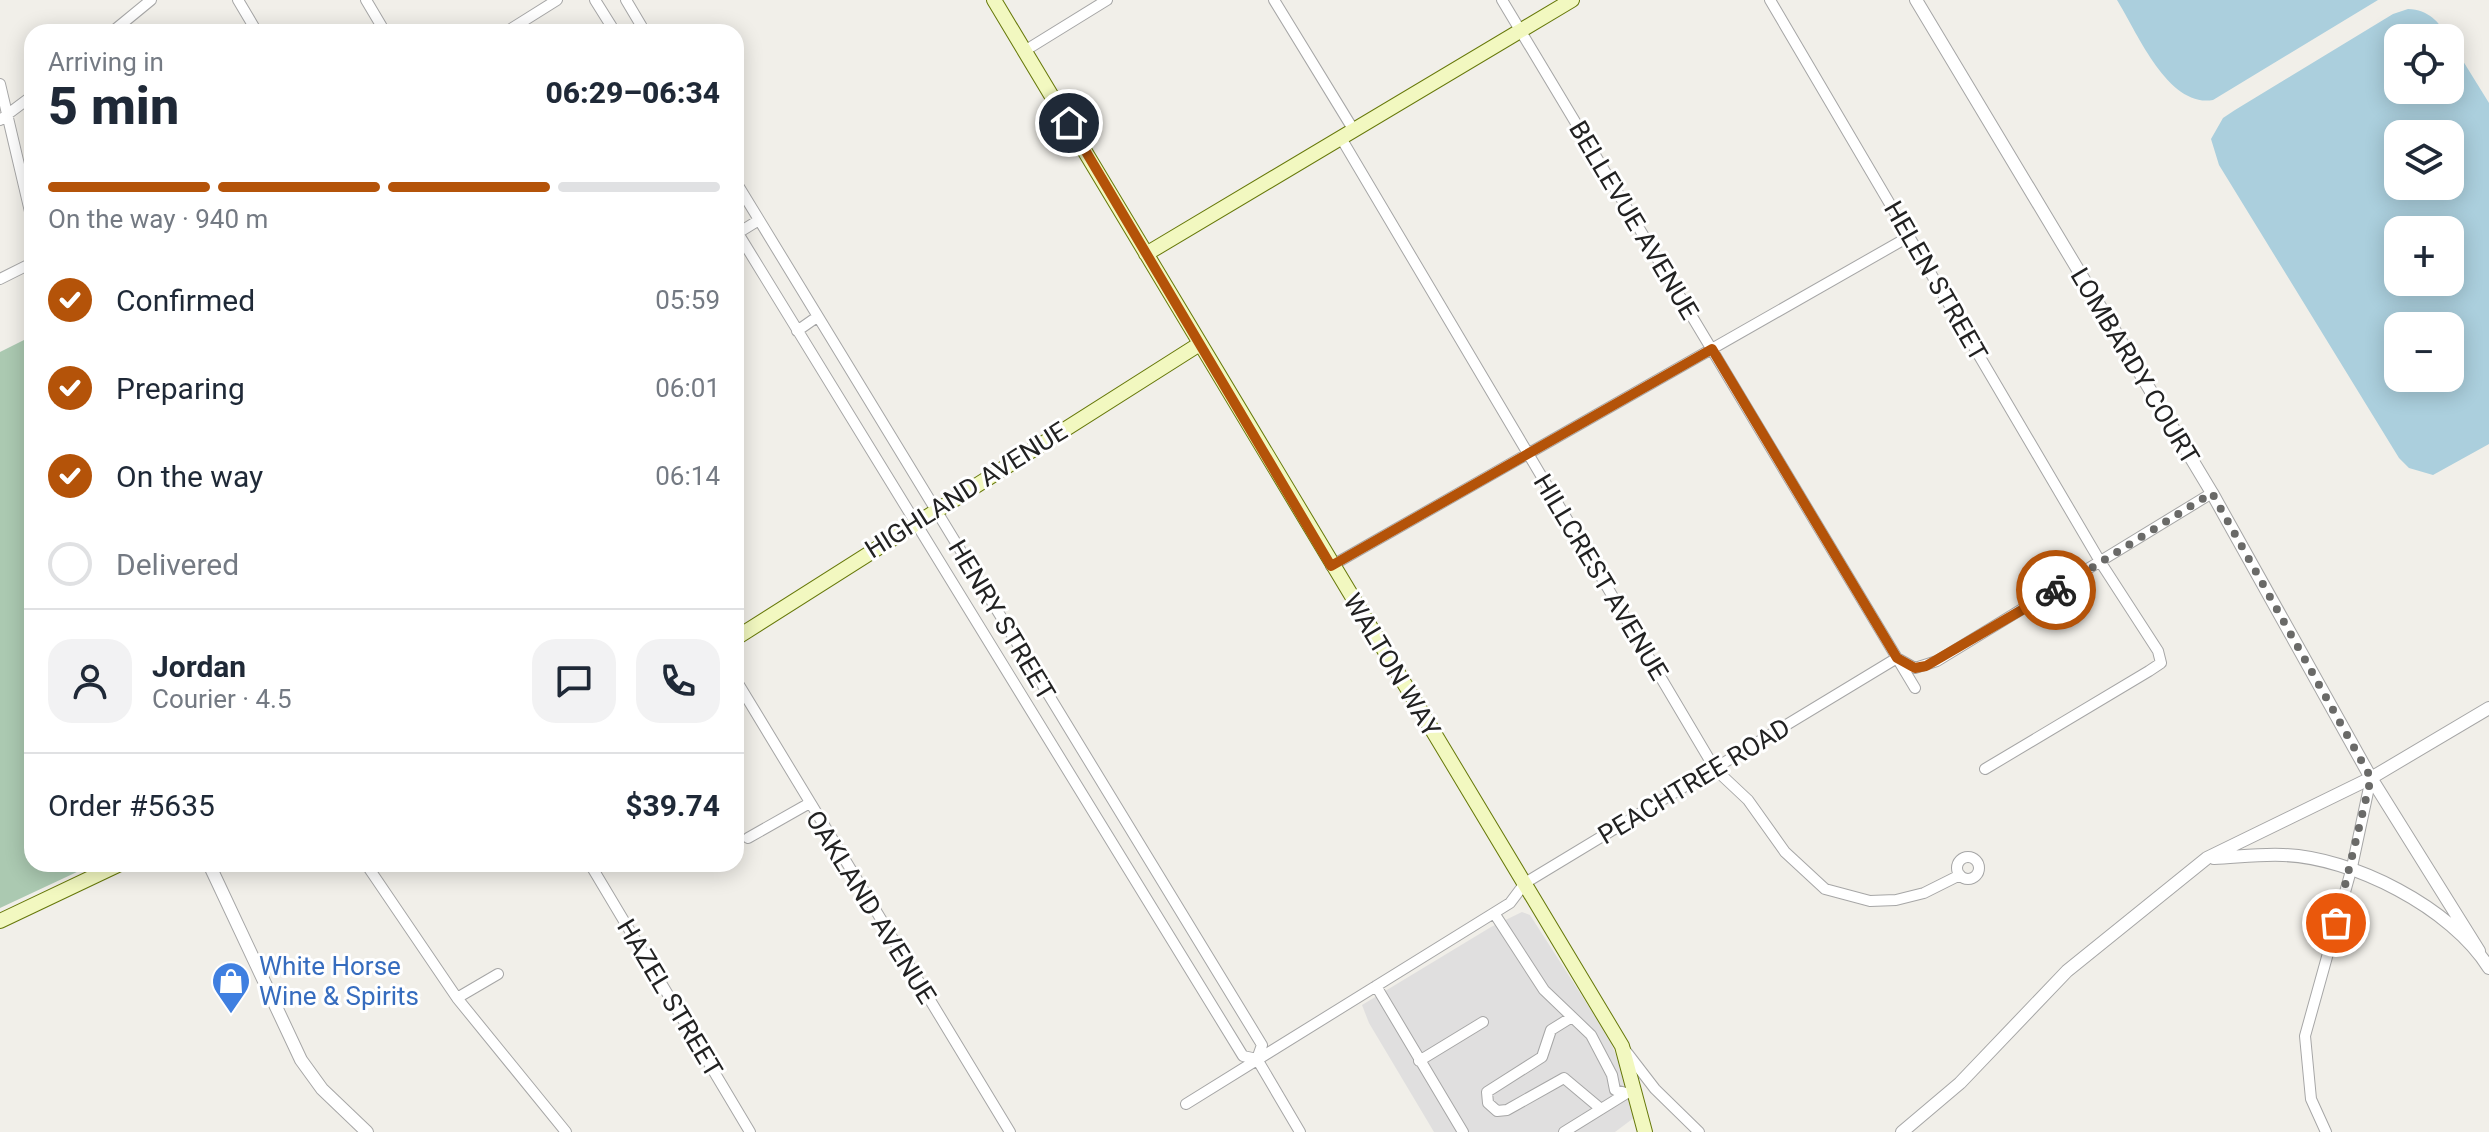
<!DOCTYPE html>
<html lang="en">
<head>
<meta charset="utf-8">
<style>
	body { margin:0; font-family:Roboto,sans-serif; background:#f2f2f3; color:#1f2937; height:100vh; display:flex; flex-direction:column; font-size:30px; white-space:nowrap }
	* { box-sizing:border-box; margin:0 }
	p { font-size:26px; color:#747a83 }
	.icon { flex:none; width:44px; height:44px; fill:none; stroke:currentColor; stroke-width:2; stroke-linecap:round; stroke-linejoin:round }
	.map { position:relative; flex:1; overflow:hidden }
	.details { position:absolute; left:24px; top:24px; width:720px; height:848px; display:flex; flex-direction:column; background:#fff; border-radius:24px; box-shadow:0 4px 20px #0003 }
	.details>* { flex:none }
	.controls { position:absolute; left:2384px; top:24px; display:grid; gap:16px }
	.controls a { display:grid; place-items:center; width:80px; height:80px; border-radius:16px; background:#fff; box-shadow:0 4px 20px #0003; font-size:40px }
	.pin { position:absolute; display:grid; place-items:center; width:68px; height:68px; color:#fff; margin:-34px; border:4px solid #fff; border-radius:50%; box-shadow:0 2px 8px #0007 }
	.courier { position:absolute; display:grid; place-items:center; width:80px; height:80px; margin:-40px; border:6px solid #b45309; border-radius:50%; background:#fff; color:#222; box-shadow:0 2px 10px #0007 }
	.head em { font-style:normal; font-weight:800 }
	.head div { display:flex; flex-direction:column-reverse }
	.head { display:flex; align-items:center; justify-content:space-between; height:136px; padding:0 24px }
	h1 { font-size:52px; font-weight:800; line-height:60px }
	.bar { display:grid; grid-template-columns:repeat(4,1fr); gap:12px 8px; align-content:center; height:96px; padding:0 24px }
	.bar i { height:10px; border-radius:6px; background:#e0e1e3 }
	.bar .on { background:#b45309 }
	.bar p { grid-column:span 4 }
	.line { display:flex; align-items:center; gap:20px; padding:0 24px; border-top:2px solid #e0e1e3 }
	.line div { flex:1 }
	.round { display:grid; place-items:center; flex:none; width:84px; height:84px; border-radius:24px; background:#f2f2f3 }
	ol { padding:0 24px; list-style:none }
	li { display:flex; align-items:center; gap:24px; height:88px }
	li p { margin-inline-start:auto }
	li .icon { padding:8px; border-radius:50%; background:#b45309; color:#fff; stroke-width:4 }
	li:last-child { color:#747a83 }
	li i { width:44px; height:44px; border:4px solid #e0e1e3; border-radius:50% }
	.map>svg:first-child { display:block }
	.residential { fill:#e0dfdf }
	.cemetery { fill:#abc9b1 }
	.water { fill:#abcfdd; fill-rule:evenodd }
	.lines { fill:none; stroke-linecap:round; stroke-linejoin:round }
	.minor-casing { stroke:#a6a6a6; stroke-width:12 }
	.tertiary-casing { stroke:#a6a6a6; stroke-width:14 }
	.secondary-casing { stroke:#667809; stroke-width:16 }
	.minor { stroke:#fff; stroke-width:10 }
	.tertiary { stroke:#fff; stroke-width:12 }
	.secondary { stroke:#f2f8c0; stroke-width:14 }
	.done { stroke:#6a6a68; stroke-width:8; stroke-dasharray:0 14.4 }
	.route { stroke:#b45309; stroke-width:10 }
	.labels { text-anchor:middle; stroke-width:6; stroke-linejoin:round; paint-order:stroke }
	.street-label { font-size:26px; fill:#222; stroke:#fff }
	.shop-label { font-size:26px; fill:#366cbe; stroke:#fff; text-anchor:start }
</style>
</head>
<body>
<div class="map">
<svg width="2489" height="1132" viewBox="0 0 2489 1132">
	<rect width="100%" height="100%" fill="#f1efe9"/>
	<path class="residential" d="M1522 912 1530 915 1609 1038 1626 1080 1635 1117 1615 1132H1434L1369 1023 1362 1005 1491 927Z"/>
	<path class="cemetery" d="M32 336V864H94L0 908V352Z"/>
	<path class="water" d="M2117 0H2378L2213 100C2168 108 2137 32 2117 0Z
		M2408 9C2429 10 2438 21 2449 38H2398V90H2450V40L2489 103V444L2433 475 2409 468 2399 458 2219 165 2211 139 2223 118 2235 110 2393 14ZM2398 134H2450V186H2398ZM2398 230H2450V282H2398ZM2398 326H2450V378H2398Z"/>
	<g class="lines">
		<g class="minor-casing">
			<path id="minor" d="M238 0 257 32
				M366 0 385 32
				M595 0 615 32
				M626 0 645 32
				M1274 0 1353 129
				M1502 0 1915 688
				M1770 0 2101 563 2158 651 2161 663 2149 671 1985 769
				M112 32 151 0
				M506 32 557 0
				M1026 50 1107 0
				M0 84 32 220
				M0 120 32 96
				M1341 138 1715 769 1748 800 1785 852 1825 889 1870 901 1896 900 1924 893 1960 875
				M736 182 1262 1045 1257 1059
				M736 230 1243 1056 1257 1059 1300 1132
				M738 233 759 220
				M0 279 32 263
				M797 331 817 317
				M1331 566 1910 236
				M736 680 1010 1132
				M748 838 808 804
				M1957 868a11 11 0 1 1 22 0a11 11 0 1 1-22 0Z
				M366 864 457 998 566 1132
				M590 864 750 1132
				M1494 913 1544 990 1591 1035 1612 1075 1615 1090 1626 1093
				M1376 986 1463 1132
				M457 998 498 974
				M1572 1017 1551 1030 1542 1057 1487 1092 1488 1103 1497 1111 1507 1110 1564 1078 1601 1109
				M1625 1050 1655 1089 1699 1132
				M1419 1061 1483 1022
				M1186 1104 1510 903 1525 883 1897 658 1915 668 1937 661 2212 493
				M1564 1132 1627 1093
				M2326 1132 2311 1099 2305 1036 2352 867 2371 778"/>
		</g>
		<g class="tertiary-casing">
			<path id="tertiary" d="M1916 0 2212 493 2371 778 2479 951
				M2214 858C2237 857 2260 854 2283 855 2352 857 2452 908 2489 968
				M209 864 301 1060 322 1089 367 1132
				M1902 1132 1960 1083 2067 971 2207 858 2371 778 2489 708"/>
		</g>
		<g class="secondary-casing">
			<path id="secondary" d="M994 0 1622 1046 1645 1132
				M1146 254 1572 0
				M736 638 1198 345
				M0 921 120 864"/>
		</g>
		<use href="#minor" class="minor"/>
		<use href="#tertiary" class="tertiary"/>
		<use href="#secondary" class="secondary"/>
	</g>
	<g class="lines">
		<path class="done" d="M2056 590 2212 493 2371 778 2336 923"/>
		<path class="route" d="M1069 123 1331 566 1712 349 1897 658 1915 668 1926 666 2056 590"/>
	</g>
	<defs>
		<g id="shop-pin" transform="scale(2)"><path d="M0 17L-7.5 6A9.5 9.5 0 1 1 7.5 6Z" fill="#3f7fe0" stroke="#fff"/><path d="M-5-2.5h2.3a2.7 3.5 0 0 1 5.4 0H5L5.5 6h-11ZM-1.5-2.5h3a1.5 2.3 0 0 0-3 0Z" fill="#fff"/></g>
	</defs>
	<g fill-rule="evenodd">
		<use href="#shop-pin" x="231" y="981"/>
	</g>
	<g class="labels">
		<g class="street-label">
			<text transform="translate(1634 220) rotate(59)" y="9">BELLEVUE AVENUE</text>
			<text transform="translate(1936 281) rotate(60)" y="9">HELEN STREET</text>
			<text transform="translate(2135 366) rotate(59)" y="9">LOMBARDY COURT</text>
			<text transform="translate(966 490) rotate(-32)" y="9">HIGHLAND AVENUE</text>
			<text transform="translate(1601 577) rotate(59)" y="9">HILLCREST AVENUE</text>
			<text transform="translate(1002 620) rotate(59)" y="9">HENRY STREET</text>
			<text transform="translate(1392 665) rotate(59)" y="9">WALTON WAY</text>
			<text transform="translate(1694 781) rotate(-31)" y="9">PEACHTREE ROAD</text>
			<text transform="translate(871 907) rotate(58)" y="9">OAKLAND AVENUE</text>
			<text transform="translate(670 998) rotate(59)" y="9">HAZEL STREET</text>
		</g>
		<g class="shop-label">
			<text x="259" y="975">White Horse<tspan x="259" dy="30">Wine &amp; Spirits</tspan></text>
		</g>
	</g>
</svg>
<div class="controls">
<a><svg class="icon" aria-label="locate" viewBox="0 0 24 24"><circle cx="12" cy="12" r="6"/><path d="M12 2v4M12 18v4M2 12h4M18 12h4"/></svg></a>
<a><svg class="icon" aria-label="layers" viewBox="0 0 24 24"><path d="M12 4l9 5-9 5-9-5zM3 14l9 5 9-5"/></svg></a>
<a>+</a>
<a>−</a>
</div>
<div class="pin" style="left:2336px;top:923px;background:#ea580c"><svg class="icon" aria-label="bag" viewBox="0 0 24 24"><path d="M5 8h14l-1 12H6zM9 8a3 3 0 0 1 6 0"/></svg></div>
<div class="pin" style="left:1069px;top:123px;background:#1f2937"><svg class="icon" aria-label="home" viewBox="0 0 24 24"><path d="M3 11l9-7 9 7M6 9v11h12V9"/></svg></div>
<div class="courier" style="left:2056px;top:590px"><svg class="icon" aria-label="bike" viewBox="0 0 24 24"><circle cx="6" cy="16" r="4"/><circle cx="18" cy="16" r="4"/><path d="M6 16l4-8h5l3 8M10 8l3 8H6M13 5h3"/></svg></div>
<section class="details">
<div class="head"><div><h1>5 min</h1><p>Arriving in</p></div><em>06:29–06:34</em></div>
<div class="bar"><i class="on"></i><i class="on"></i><i class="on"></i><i></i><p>On the way · 940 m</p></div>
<ol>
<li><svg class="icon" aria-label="check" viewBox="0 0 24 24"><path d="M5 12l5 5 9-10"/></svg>Confirmed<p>05:59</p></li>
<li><svg class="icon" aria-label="check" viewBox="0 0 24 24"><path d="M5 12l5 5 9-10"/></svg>Preparing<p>06:01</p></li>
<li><svg class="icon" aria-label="check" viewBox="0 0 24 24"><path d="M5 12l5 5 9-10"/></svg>On the way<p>06:14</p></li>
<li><i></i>Delivered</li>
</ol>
<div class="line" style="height:144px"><a class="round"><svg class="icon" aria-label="person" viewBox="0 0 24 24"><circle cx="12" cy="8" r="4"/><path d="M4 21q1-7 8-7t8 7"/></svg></a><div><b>Jordan</b><p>Courier · 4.5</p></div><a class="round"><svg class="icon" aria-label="chat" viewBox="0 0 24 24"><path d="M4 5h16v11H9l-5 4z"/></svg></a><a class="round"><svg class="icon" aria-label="phone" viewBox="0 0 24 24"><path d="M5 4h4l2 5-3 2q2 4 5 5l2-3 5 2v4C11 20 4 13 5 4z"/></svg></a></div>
<div class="line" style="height:104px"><div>Order #5635</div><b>$39.74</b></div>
</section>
</div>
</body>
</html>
